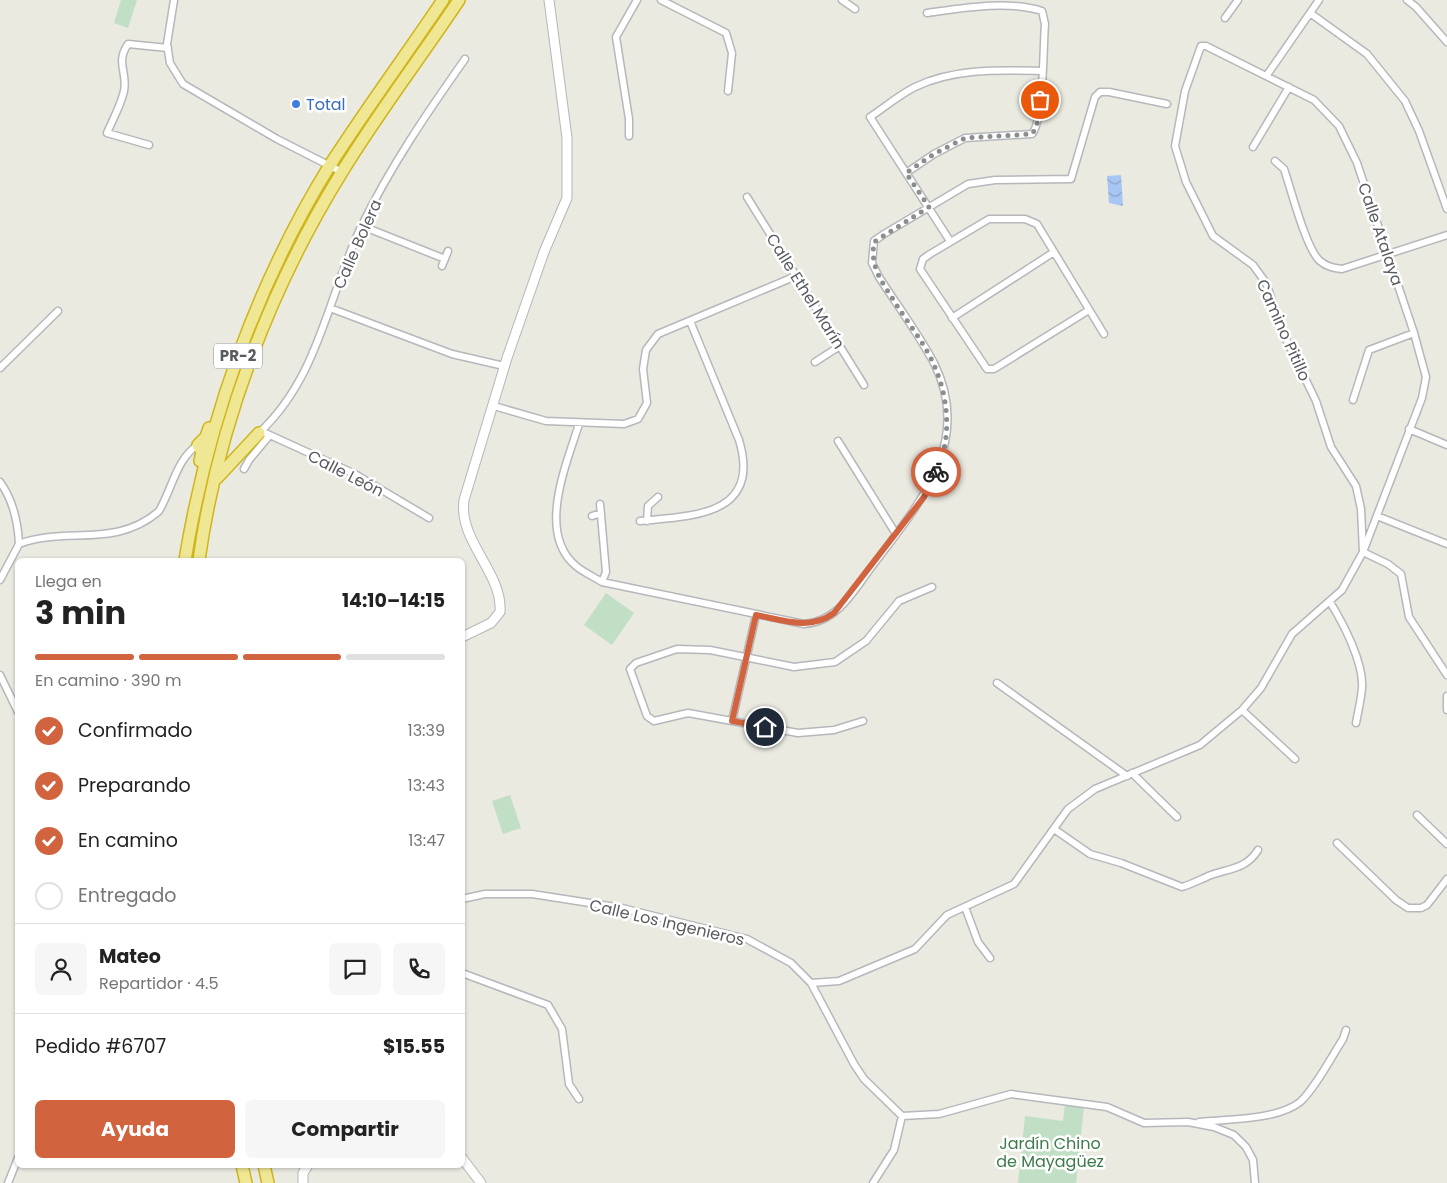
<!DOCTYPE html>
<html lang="es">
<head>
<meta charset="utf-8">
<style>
	body { margin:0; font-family:Poppins,sans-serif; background:#f6f6f6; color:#222; height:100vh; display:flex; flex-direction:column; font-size:19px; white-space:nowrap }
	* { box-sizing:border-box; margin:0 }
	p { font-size:16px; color:#767676 }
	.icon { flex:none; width:28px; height:28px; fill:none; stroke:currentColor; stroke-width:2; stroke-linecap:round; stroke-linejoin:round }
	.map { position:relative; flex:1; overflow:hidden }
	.sheet { position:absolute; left:15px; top:558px; width:450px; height:610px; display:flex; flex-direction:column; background:#fff; border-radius:8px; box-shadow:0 1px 4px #0004 }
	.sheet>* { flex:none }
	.pin { position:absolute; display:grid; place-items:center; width:42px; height:42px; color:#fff; margin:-21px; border:2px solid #fff; border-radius:50%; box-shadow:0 1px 5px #0007 }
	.courier { position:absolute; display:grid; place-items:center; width:50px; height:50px; margin:-25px; border:4px solid #d2633f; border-radius:50%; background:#fff; color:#222; box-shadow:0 1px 6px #0007 }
	.summary em { font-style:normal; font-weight:700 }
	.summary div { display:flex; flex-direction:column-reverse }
	.summary { display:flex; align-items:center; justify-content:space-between; height:85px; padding:0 20px }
	h1 { font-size:32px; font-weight:700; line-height:38px }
	.bar { display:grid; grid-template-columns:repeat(4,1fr); gap:8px 5px; align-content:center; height:60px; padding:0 20px }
	.bar i { height:6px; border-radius:4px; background:#e0e0e0 }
	.bar .selected { background:#d2633f }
	.bar p { grid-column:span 4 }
	.line { display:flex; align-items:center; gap:12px; padding:0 20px; border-top:1px solid #e0e0e0 }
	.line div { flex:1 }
	.round { display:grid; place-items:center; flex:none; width:52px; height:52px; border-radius:8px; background:#f6f6f6 }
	ol { padding:0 20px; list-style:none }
	li { display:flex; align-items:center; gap:15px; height:55px }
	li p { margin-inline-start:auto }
	li .icon { padding:5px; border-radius:50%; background:#d2633f; color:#fff; stroke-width:4 }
	li:last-child { color:#767676 }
	li i { width:28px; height:28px; border:2px solid #e0e0e0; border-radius:50% }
	.primary-button { display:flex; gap:10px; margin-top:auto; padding:10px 20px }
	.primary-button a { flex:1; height:58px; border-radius:8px; background:#d2633f; color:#fff; font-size:20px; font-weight:700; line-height:58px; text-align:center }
	.primary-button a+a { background:#f6f6f6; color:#222 }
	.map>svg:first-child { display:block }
	.garden { fill:#c0dfc5 }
	.water { fill:url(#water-waves) }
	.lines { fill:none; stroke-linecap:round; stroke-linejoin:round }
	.street-casing { stroke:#b6b7bc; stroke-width:9 }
	.secondary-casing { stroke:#b4b6bb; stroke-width:11 }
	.highway-casing { stroke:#cfb51b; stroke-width:14 }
	.street { stroke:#fff; stroke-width:6 }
	.secondary { stroke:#fff; stroke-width:9 }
	.highway { stroke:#efe793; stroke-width:11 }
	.done { stroke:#8c8d8d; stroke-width:5; stroke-dasharray:0 9 }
	.route { stroke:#d2633f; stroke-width:6 }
	.shop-dot { fill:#3f7fe0; stroke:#fff; stroke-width:2 }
	.labels { text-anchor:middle; stroke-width:5; stroke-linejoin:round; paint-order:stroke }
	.shield { fill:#fff; stroke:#8b8c90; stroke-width:1 }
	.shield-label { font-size:15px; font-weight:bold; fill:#595b60 }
	.shop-label { font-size:16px; fill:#366cbe; stroke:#fff; text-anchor:start }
	.street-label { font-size:16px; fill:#595b60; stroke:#fff }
	.park-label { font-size:16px; fill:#3d7a4a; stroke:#fff }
</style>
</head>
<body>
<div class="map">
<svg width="1447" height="1183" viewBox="0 0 1447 1183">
	<defs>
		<pattern id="water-waves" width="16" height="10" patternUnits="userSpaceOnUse" patternTransform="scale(1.25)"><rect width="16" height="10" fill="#a7c6f3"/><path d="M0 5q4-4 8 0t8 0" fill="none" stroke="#8ba4c8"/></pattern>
	</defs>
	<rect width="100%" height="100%" fill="#eaeae1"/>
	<path class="garden" d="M121 0H137L128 28 114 23Z
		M606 593 634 613 612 645 584 625Z
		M510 795 521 828 503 834 492 801Z
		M1065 1104 1084 1106 1076 1183H1018L1025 1116 1063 1121Z"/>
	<path class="water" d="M1121 175 1123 206 1109 203 1107 176Z"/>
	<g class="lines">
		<g class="street-casing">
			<path id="street" d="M174 0 167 44 170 63 183 84 277 139 342 172
				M661 0 726 33 732 53 728 91
				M842 0 855 9
				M1407 0 1416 7 1447 42
				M1310 13 1367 54 1405 101 1419 131 1447 209
				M1225 18 1238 0
				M1267 75 1319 0
				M629 136V119L616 37 637 0
				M149 145 107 133C113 119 121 105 124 91 128 73 115 63 128 44L168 48
				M1253 147 1289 87
				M1275 161 1284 169C1291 189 1306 249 1320 261 1327 267 1334 268 1342 269L1447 235
				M906 173 934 154 965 138 1032 134C1044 120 1043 47 1045 24L1042 11C1007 0 963 8 927 13
				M747 197 864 385
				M362 226 445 259
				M950 241 870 117C885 107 899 95 915 87 954 68 999 70 1041 71
				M442 266 448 251
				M330 308 452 354 504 366
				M1089 310 994 369H987L920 269 923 259 930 254 989 219H1025L1037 224 1104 334
				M952 318 1054 252
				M815 362 840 346
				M0 368 58 311
				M1353 400 1369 350 1414 333
				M494 406 546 421 624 424 638 419 647 403 643 369 646 350 658 334 796 276
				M579 424C567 463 536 533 576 566 583 572 594 577 602 582L804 624C838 622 854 590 873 565 918 505 974 443 934 363 918 333 897 305 879 277L872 263 874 241 884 234 968 184 995 180 1071 179 1095 97 1100 92H1109L1167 104
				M1409 429 1447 445
				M261 431 355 474 429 518
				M259 433C319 377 327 299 361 227 390 167 427 113 465 59
				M838 441 896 534
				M244 469 249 460 269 436
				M0 482C13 500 18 523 19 544
				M600 504 606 572 602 582
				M592 516 601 513
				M1377 516 1447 544
				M640 521C692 516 762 516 739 440L690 321
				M647 521 648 506 658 497
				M0 580 19 544C66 526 114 549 158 512 161 509 163 503 165 499 174 480 180 456 198 445
				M1330 602C1343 623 1364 663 1362 688 1361 700 1358 712 1356 723
				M0 675 18 712
				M997 683 1127 776
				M1447 696V710
				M1242 710 1295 759
				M732 721 756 615
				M863 721 834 730 798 733 688 713 654 721 647 716 630 669 636 663 677 649 710 650 794 667 835 662 866 641 899 601 932 587
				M1132 773 1177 817
				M1417 815 1447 844
				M1054 829 1090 854 1121 863 1182 887C1192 884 1201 879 1211 875 1231 868 1246 869 1258 850
				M1337 843 1396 900 1408 908H1421L1427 905 1447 879
				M462 899 485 894H532L622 908 747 939 791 963 811 983 854 1064 864 1079 902 1116 939 1114 1011 1094 1107 1107 1144 1123 1188 1122 1214 1127 1234 1135 1246 1147 1253 1160 1255 1183
				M965 907 978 942 990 958
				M462 973 548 1005 562 1029 569 1084 579 1099
				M811 983 839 981 915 949 947 915 1014 884 1068 809 1095 789 1200 745 1242 710 1261 688 1292 634 1342 590 1363 552 1422 398 1426 377 1414 333 1357 163 1339 126 1314 100 1206 46H1201L1185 91 1175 146 1186 182 1213 236 1253 265 1266 283 1284 335 1316 401 1331 447 1356 486 1361 509 1363 552 1388 564 1401 574 1409 617 1447 675
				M1199 1122C1227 1119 1278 1120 1300 1102 1314 1090 1332 1056 1343 1039L1346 1030
				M8 1183 18 1158
				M873 1183 894 1150 902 1116"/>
		</g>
		<g class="secondary-casing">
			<path id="secondary" d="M462 637 491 623 500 612C503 573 458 541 464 500L507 358 544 252 567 198V138L549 0
				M462 1158 481 1183
				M303 1183V1173L308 1165"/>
		</g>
		<g class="highway-casing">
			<path id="highway" d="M200 461 202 452 198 445 206 437 209 428
				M217 478 259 433
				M185 560C208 421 256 285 330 165 366 109 406 55 443 0
				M199 560C218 425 270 288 342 172 378 113 421 57 459 0
				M242 1165 246 1183
				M264 1165 268 1183"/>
		</g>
		<use href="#street" class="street"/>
		<use href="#secondary" class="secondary"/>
		<use href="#highway" class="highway"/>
	</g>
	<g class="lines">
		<path class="done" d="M936 472C952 440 949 398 934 365 925 344 908 323 896 304 882 281 870 269 874 242L929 207 906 173 934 154 965 138 1032 134C1039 125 1039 111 1040 100"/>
		<path class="route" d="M765 727 732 721 756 615C783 620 810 631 834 613L924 497 936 472"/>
	</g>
	<circle class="shop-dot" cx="296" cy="104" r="5"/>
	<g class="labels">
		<rect class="shield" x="214" y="343.5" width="48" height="25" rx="4"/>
		<g class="shield-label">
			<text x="238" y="361">PR-2</text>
		</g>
		<g class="shop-label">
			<text x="306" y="110">Total</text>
		</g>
		<g class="street-label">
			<text transform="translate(1381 234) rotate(71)" y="6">Calle Atalaya</text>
			<text transform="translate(357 244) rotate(-66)" y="6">Calle Bolera</text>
			<text transform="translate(806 291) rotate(58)" y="6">Calle Ethel Marín</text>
			<text transform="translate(1284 330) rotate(66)" y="6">Camino Pitillo</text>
			<text transform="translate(346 473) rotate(27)" y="6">Calle León</text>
			<text transform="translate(667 922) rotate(13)" y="6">Calle Los Ingenieros</text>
		</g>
		<g class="park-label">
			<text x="1050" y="1149">Jardín Chino<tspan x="1050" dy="18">de Mayagüez</tspan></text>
		</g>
	</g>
</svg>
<div class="pin" style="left:1040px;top:100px;background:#ea580c"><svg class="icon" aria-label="bag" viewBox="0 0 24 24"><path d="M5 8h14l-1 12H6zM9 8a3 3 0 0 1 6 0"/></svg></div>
<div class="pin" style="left:765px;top:727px;background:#1f2937"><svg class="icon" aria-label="home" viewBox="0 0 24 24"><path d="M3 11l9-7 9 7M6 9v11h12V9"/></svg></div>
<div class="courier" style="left:936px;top:472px"><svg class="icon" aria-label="bike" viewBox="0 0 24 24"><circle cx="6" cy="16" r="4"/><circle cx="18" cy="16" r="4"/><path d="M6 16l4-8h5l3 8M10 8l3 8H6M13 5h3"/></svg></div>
<section class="sheet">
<div class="summary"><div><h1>3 min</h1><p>Llega en</p></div><em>14:10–14:15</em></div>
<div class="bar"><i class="selected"></i><i class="selected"></i><i class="selected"></i><i></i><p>En camino · 390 m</p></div>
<ol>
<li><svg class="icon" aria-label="check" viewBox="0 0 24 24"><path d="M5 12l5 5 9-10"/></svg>Confirmado<p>13:39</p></li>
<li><svg class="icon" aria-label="check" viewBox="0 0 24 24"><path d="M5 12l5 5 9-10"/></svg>Preparando<p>13:43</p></li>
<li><svg class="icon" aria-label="check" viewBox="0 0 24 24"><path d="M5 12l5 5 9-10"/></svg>En camino<p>13:47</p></li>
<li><i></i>Entregado</li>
</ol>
<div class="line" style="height:90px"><a class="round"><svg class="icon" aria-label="person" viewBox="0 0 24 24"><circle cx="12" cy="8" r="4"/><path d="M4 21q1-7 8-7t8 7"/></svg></a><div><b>Mateo</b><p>Repartidor · 4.5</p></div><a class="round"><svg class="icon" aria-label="chat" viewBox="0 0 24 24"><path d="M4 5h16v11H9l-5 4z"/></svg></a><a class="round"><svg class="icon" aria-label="phone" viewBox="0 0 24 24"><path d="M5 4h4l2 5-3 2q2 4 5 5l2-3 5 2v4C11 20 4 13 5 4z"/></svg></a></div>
<div class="line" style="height:65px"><div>Pedido #6707</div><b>$15.55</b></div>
<div class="primary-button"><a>Ayuda</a><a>Compartir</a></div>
</section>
</div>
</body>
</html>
